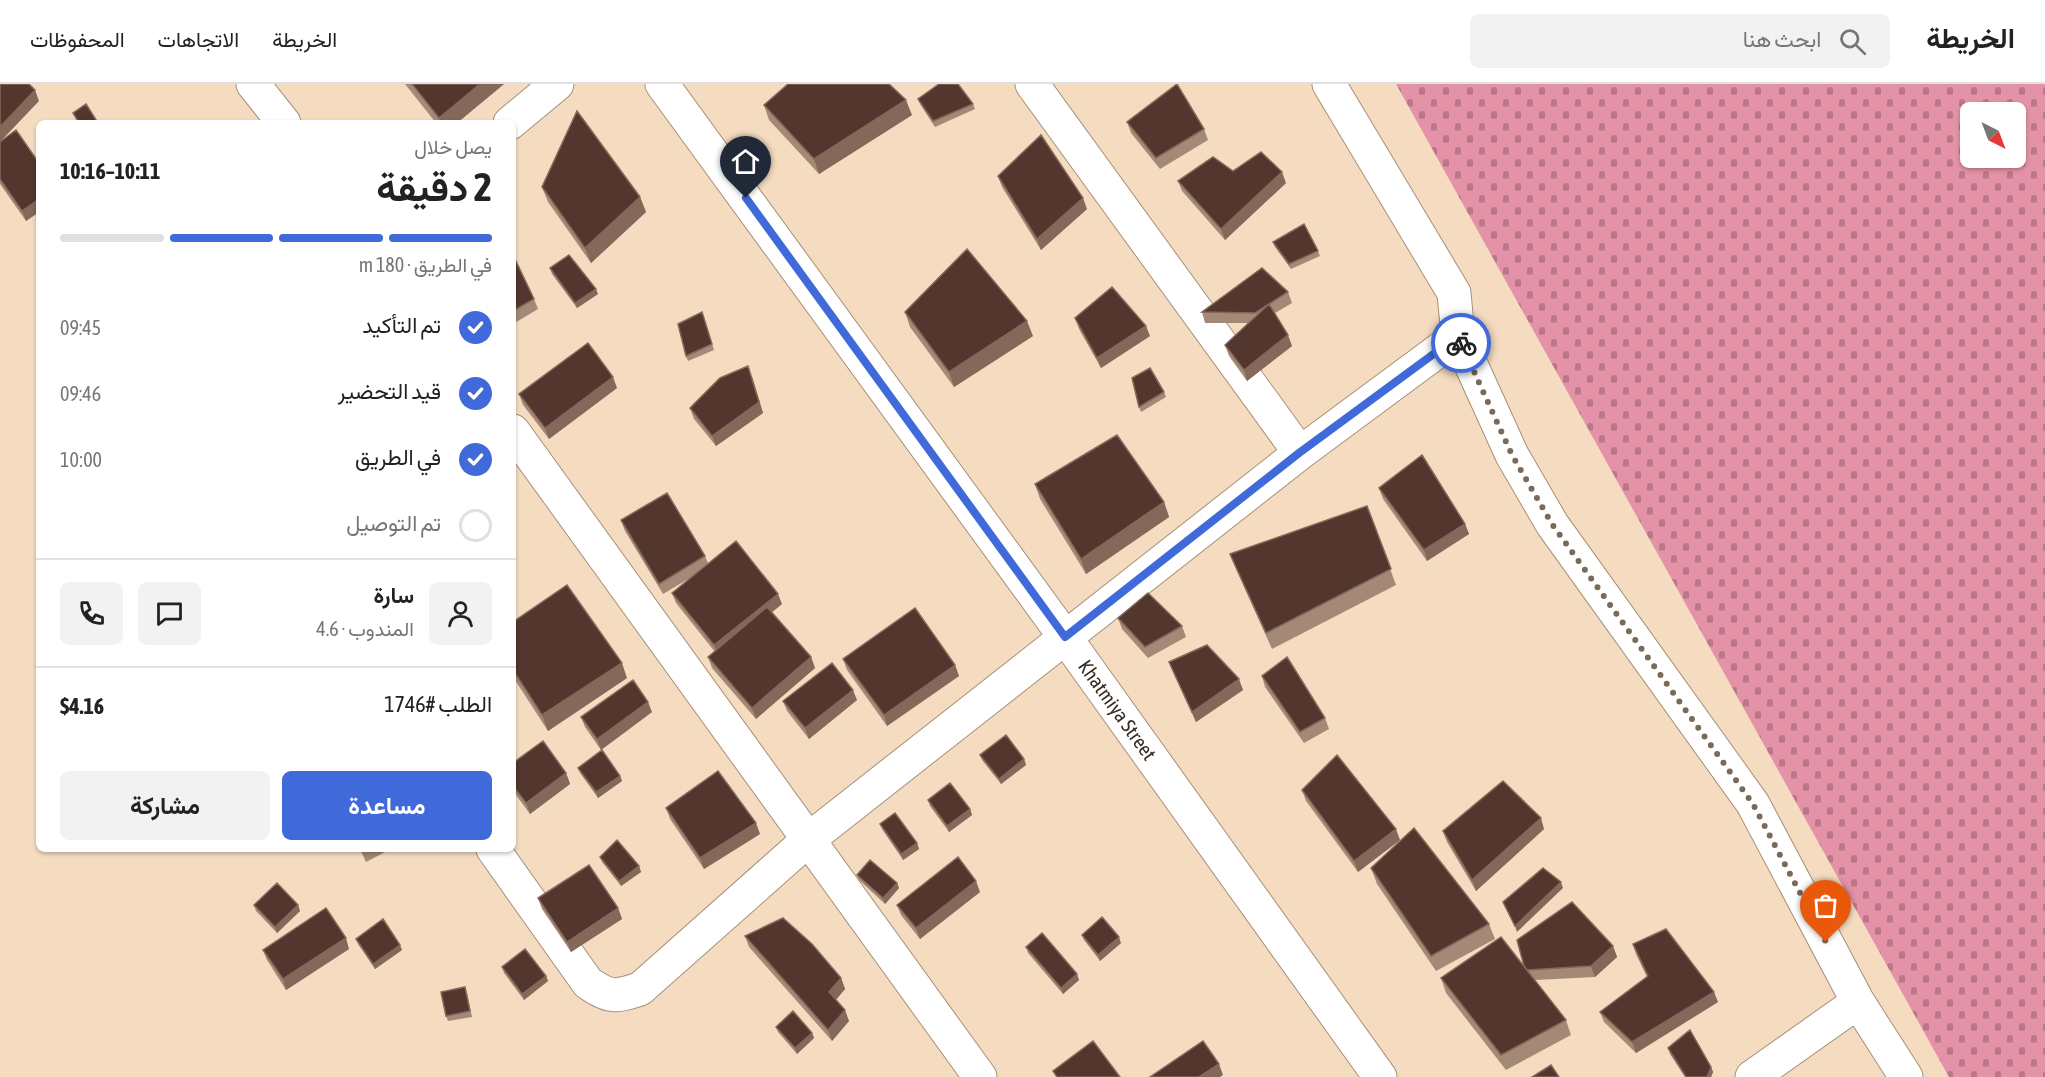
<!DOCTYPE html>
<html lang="ar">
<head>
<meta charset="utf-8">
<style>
	body { margin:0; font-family:"Asap Condensed",Vazirmatn,sans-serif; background:#f2f2f2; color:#222; direction:rtl; height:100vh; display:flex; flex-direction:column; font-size:22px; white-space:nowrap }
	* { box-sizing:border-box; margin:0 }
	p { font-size:20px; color:#767676 }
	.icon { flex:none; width:33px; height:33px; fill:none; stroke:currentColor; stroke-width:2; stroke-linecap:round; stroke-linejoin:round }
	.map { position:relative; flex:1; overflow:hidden; direction:ltr }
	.side { position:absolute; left:36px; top:36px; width:480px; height:732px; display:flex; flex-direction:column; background:#fff; border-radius:9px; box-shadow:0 2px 4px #0004; direction:rtl }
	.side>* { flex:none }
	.needle { width:39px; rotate:138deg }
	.tools { position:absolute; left:1960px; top:18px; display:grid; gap:12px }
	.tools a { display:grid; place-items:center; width:66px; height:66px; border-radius:9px; background:#fff; box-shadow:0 2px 4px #0004; font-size:30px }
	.pin { position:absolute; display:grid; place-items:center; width:51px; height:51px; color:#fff; margin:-62px -26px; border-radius:50% 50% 50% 0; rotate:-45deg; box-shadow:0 0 6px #0007 }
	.pin .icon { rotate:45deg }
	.courier { position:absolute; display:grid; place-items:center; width:60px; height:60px; margin:-30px; border:4px solid #4069da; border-radius:50%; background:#fff; color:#222; box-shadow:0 2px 8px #0007 }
	.overview em { font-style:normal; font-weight:700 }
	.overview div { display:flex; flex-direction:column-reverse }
	.overview { display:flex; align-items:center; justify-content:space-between; height:102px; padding:0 24px }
	h1 { font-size:39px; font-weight:700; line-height:45px }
	.bar { display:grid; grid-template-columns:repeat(4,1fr); gap:9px 6px; align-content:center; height:72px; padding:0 24px }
	.bar i { height:8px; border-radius:4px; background:#e0e0e0 }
	.bar .on { background:#4069da }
	.bar p { grid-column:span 4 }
	.line { display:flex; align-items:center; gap:15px; padding:0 24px; border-top:2px solid #e0e0e0 }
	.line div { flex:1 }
	.round { display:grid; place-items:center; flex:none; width:63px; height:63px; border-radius:9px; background:#f2f2f2 }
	ol { padding:0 24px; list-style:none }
	li { display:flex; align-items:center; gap:18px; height:66px }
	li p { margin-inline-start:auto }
	li .icon { padding:6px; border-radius:50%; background:#4069da; color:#fff; stroke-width:4 }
	li:last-child { color:#767676 }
	li i { width:33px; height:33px; border:3px solid #e0e0e0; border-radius:50% }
	.primary-button { display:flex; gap:12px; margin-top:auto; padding:12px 24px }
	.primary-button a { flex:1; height:69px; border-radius:9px; background:#4069da; color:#fff; font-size:24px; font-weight:700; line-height:69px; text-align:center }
	.primary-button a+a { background:#f2f2f2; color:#222 }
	header { display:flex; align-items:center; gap:36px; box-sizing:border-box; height:84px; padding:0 30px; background:#fff; border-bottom:2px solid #e0e0e0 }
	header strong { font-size:28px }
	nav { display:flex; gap:33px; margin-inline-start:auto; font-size:21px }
	.search { width:420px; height:54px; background:#f2f2f2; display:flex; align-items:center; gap:15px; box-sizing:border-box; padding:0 21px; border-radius:9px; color:#767676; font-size:22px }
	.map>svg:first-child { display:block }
	.cemetery { fill:url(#cemetery-stones); fill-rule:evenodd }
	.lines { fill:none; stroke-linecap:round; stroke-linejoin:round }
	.street-casing { stroke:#a79077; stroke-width:35 }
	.secondary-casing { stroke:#a79077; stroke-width:35 }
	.street { stroke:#fff; stroke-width:33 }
	.secondary { stroke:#fff; stroke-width:33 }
	.wall { fill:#a48977 }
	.shaded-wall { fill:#846859 }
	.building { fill:#53362d; stroke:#846859; stroke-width:1.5 }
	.done { stroke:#796a5a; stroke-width:6; stroke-dasharray:0 10.8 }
	.route { stroke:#4069da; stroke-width:8 }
	.labels { text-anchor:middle; stroke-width:6; stroke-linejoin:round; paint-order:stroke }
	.street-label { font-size:20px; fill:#362c22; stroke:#fff }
</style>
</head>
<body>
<header>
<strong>الخريطة</strong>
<div class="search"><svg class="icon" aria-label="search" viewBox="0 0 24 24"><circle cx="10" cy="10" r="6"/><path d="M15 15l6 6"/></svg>ابحث هنا</div>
<nav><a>الخريطة</a><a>الاتجاهات</a><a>المحفوظات</a></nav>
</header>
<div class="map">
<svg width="2045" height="993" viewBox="0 0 2045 993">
	<defs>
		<pattern id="cemetery-stones" width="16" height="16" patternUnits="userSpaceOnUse" patternTransform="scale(1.5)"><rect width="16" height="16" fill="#e392a7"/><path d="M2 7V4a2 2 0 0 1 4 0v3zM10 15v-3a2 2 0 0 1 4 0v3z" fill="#b97788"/></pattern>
	</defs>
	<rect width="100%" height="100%" fill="#f5dcc1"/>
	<path class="cemetery" d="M1396 0H2045V993H1949ZM1971 28H2016V74H1971Z"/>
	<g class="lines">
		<g class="street-casing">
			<path id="street" d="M253 0 284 39
				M1032 0 1300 369
				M1329 0 1454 209 1458 252 1512 371 1552 440 1753 720 1858 918 1906 993
				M510 39 557 0
				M513 347 980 993
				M493 765 588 899C610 914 615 913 640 905L809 755 1300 369 1458 252
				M1752 993 1858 918"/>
		</g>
		<g class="secondary-casing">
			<g id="secondary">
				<path id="s1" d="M662 0 1065 553 1380 993"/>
			</g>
		</g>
		<use href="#street" class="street"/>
		<use href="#secondary" class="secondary"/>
	</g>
	<path class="wall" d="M405 0H504L457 39H436Z
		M918 15 973 20 975 25 935 43 920 20Z
		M764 21 912 31 819 90 769 36Z
		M1127 38 1204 45 1208 56 1160 85 1131 49Z
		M0 58 39 79V128L26 137 0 100Z
		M1233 87 1286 99 1225 156 1182 107 1178 97Z
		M998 92 1087 125 1041 166 1002 103Z
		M542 103 640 113 646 128 591 179 548 118Z
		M1273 158 1318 167 1320 172 1291 185 1275 163Z
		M513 171 534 215 538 225 513 240Z
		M550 184 598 210 577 224 552 190Z
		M1288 208 1292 219 1275 229 1292 262 1247 297 1229 272 1225 261 1248 239H1205L1202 228Z
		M702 228 714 266 688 277 686 272Z
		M905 228 1033 252 954 303 910 243Z
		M1075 234 1150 252 1101 284 1079 245Z
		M752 293 763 329 716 362 694 335 690 324Z
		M617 304 549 355 523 321 519 310Z
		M1164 308 1166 313 1141 328 1139 323Z
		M1035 400 1164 418 1169 433 1086 490 1040 415Z
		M1379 404 1465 440 1469 450 1427 477 1383 415Z
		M1367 422 1396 501 1272 565 1236 485 1230 470Z
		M621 436 705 472 708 479 782 520 772 528 811 573 815 584 756 635 712 584 708 573 715 568 676 519 672 509 690 494 663 510 625 447Z
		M1118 534 1182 542 1186 553 1148 574 1122 545Z
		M513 538 627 594 548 647 513 593Z
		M843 575 955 581 959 592 887 642 847 586Z
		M1169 578 1243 606 1196 638 1173 588Z
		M1262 592 1325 634 1329 645 1304 659 1265 603Z
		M857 616 809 655 787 627 783 617Z
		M652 628 601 666 585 643 581 633Z
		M980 671 1024 675 1026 681 1001 700 982 676Z
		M513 679 566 689 570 700 530 730 513 707Z
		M578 684 620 692 622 697 598 714 580 689Z
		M1302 706 1400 756 1358 788 1306 717Z
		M928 716 970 725 972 731 949 748 930 722Z
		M666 724 760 750 704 785 670 735Z
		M880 740 917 759 919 765 903 776 882 745Z
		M1544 745 1476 807 1447 758 1443 747Z
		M360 765H391L366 778Z
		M600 773 639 782 641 788 621 802 602 778Z
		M1371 784 1489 840 1495 855 1436 887 1377 800Z
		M857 791 897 799 899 804 885 820 859 796Z
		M980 808 920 855 901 831 897 821Z
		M538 814 618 824 622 835 571 868 542 825Z
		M254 821H298L300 827 277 849 256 827Z
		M1082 851 1121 859 1100 877 1084 856Z
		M745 852 841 894 845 905 836 916 849 937 832 957 749 863Z
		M356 855 402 866 375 885 358 860Z
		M1633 860 1718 918 1636 969 1604 938 1600 928 1647 893 1636 870Z
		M1613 862 1617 873 1595 893 1535 896 1566 936 1571 951 1506 986 1446 909 1441 894 1524 882Z
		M1026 863 1079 896 1063 910 1028 869Z
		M349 865 286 906 267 876 263 866Z
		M502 883 546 892 548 897 524 916 504 889Z
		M467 909 472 933 448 937 446 932Z
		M776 943 812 949 814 954 797 970 778 948Z
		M1668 964 1711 983 1713 988 1711 993H1685L1670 970Z"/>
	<path class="shaded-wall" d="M480 0H504L457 39H441L439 34Z
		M35 6 39 17 0 58V43Z
		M906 16 912 31 819 90 814 75Z
		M1282 88 1286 99 1225 156 1221 145Z
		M640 113 646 128 591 179 585 164Z
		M1083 114 1087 125 1041 166 1037 155Z
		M39 115V128L26 137 22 127Z
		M596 205 598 210 577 224 575 219Z
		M1027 237 1033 252 954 303 949 288Z
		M1146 242 1150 252 1101 284 1097 274Z
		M1288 251 1292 262 1247 297 1244 286Z
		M613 293 617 304 549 355 545 344Z
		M752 293 763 329 716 362 712 352Z
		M1164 418 1169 433 1086 490 1081 475Z
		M1465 440 1469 450 1427 477 1424 466Z
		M778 510 782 520 718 572 714 561Z
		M811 573 815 584 756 635 752 624Z
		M622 579 627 594 548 647 542 631Z
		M955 581 959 592 887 642 884 631Z
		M1239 595 1243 606 1196 638 1192 628Z
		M853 606 857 616 809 655 805 644Z
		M648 618 652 628 601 666 597 655Z
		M1024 675 1026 681 1001 700 999 695Z
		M566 689 570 700 530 730 526 719Z
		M620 692 622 697 598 714 596 708Z
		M970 725 972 731 949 748 947 742Z
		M1541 734 1544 745 1476 807 1472 796Z
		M756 739 760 750 704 785 700 774Z
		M1396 745 1400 756 1358 788 1354 777Z
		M917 759 919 765 903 776 901 770Z
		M639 782 641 788 621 802 619 797Z
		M976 797 980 808 920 855 916 844Z
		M1561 798 1563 804 1517 848 1515 842Z
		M897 799 899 804 885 820 883 814Z
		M298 821 300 827 277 849 275 843Z
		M618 824 622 835 571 868 567 858Z
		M1119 853 1121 859 1100 877 1098 871Z
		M346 854 349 865 286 906 283 895Z
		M400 861 402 866 375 885 373 880Z
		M1613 862 1617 873 1595 893 1591 882Z
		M1077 890 1079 896 1063 910 1061 904Z
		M546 892 548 897 524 916 522 910Z
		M841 894 845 905 833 919 829 908Z
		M1714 908 1718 918 1636 969 1632 958Z
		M845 926 849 937 832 957 828 946Z
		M812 949 814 954 797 970 795 964Z
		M1219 980 1223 991 1220 993H1199Z
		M1711 983 1713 988 1711 993H1707Z"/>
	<path class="building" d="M0 0H29L35 6 0 43Z
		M412 0H480L439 34Z
		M788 0H889L906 16 814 75 764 21Z
		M939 0H958L973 20 933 37 918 15Z
		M1177 0 1204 45 1156 74 1127 38Z
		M86 20 98 39H79L73 29Z
		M577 27 640 113 585 164 542 103Z
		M16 46 39 79V115L22 127 0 95V58Z
		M1041 51 1083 114 1037 155 998 92Z
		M1261 68 1282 88 1221 145 1178 97 1213 73 1233 87Z
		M1304 140 1318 167 1289 180 1273 158Z
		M967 165 1027 237 949 288 905 228Z
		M513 171 534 215 513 227Z
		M569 171 596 205 575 219 550 184Z
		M1262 184 1288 208 1269 220 1288 251 1244 286 1225 261 1269 220 1255 229 1202 228Z
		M1112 203 1146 242 1097 274 1075 234Z
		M702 228 712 260 686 272 678 240Z
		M588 259 613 293 545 344 519 310Z
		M748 282 759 318 712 352 690 324 720 294Z
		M1150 284 1164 308 1139 323 1132 294Z
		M1117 351 1164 418 1081 475 1035 400Z
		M1422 371 1465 440 1424 466 1379 404Z
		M667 409 705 472 659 500 621 436Z
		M1367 422 1391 485 1266 549 1230 470Z
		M736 457 778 510 714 561 672 509Z
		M567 501 622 579 542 631 513 586V538Z
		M1148 509 1182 542 1145 563 1118 534Z
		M767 523 811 573 752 624 708 573Z
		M915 524 955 581 884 631 843 575Z
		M1207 561 1239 595 1192 628 1169 578Z
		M1287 573 1325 634 1300 648 1262 592Z
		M832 579 853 606 805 644 783 617Z
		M633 596 648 618 597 655 581 633Z
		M1006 651 1024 675 999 695 980 671Z
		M543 657 566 689 526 719 513 702V679Z
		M602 666 620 692 596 708 578 684Z
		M1337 671 1396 745 1354 777 1302 706Z
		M718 687 756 739 700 774 666 724Z
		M1503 697 1541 734 1472 796 1443 747Z
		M950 699 970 725 947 742 928 716Z
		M895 729 917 759 901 770 880 740Z
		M1414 744 1489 840 1431 872 1371 784Z
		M617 756 639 782 619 797 600 773Z
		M958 773 976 797 916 844 897 821Z
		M870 776 897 799 883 814 857 791Z
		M589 781 618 824 567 858 538 814Z
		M1543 784 1561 798 1515 842 1503 818Z
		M277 799 298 821 275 843 254 821Z
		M1572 818 1613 862 1591 882 1527 886 1524 882 1517 856Z
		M326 824 346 854 283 895 263 866Z
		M1102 833 1119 853 1098 871 1082 851Z
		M783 834 812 860 841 894 829 908 845 926 828 946 745 852Z
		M383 835 400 861 373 880 356 855Z
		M1666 845 1714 908 1632 958 1600 928 1648 892 1633 860Z
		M1042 849 1077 890 1061 904 1026 863Z
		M1501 853 1566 936 1501 971 1441 894Z
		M525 865 546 892 522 910 502 883Z
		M465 903 470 927 446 932 441 908Z
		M793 927 812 949 795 964 776 943Z
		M1690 946 1711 983 1707 993H1686L1668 964Z
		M1093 957 1120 993H1057L1053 987Z
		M1203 957 1219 980 1199 993H1150Z
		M1551 981 1559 993H1532Z"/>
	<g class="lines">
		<path class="done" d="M1461 259 1512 371 1552 440 1753 720 1826 858"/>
		<path class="route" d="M746 114 1065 553 1299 369 1458 252 1461 259"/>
	</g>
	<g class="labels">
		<g class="street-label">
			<text dy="7" stroke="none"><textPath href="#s1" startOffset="774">Khatmiya Street</textPath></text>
		</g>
	</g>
</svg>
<div class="tools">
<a><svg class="needle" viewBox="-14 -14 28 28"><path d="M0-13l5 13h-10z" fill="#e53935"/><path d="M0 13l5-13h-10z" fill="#767676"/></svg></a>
</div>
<div class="pin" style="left:1826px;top:858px;background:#ea580c"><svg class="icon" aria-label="bag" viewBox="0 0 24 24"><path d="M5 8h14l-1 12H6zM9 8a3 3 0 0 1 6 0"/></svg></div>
<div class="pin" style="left:746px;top:114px;background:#1f2937"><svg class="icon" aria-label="home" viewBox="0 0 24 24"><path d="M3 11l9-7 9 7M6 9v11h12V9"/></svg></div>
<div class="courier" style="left:1461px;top:259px"><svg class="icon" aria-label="bike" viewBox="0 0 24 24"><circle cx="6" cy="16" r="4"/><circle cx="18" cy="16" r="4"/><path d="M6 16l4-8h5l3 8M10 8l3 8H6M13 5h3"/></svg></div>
<section class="side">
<div class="overview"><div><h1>2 دقيقة</h1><p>يصل خلال</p></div><em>10:11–10:16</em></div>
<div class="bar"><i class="on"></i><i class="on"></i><i class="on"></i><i></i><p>في الطريق · 180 m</p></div>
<ol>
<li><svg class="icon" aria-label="check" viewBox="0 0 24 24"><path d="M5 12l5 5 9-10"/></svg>تم التأكيد<p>09:45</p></li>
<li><svg class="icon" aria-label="check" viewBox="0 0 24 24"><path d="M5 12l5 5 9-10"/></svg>قيد التحضير<p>09:46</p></li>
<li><svg class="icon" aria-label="check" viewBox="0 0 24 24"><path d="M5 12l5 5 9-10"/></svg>في الطريق<p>10:00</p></li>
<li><i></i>تم التوصيل</li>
</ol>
<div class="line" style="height:108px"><a class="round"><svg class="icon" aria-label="person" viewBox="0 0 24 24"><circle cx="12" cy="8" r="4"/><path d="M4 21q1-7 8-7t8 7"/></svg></a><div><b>سارة</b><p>المندوب · 4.6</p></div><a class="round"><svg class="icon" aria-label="chat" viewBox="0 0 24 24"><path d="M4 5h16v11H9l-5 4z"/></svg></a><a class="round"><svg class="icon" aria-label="phone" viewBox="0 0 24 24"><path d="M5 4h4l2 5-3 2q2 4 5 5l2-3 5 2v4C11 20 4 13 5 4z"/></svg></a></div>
<div class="line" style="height:78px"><div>الطلب #1746</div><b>$4.16</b></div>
<div class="primary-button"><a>مساعدة</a><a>مشاركة</a></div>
</section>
</div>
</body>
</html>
